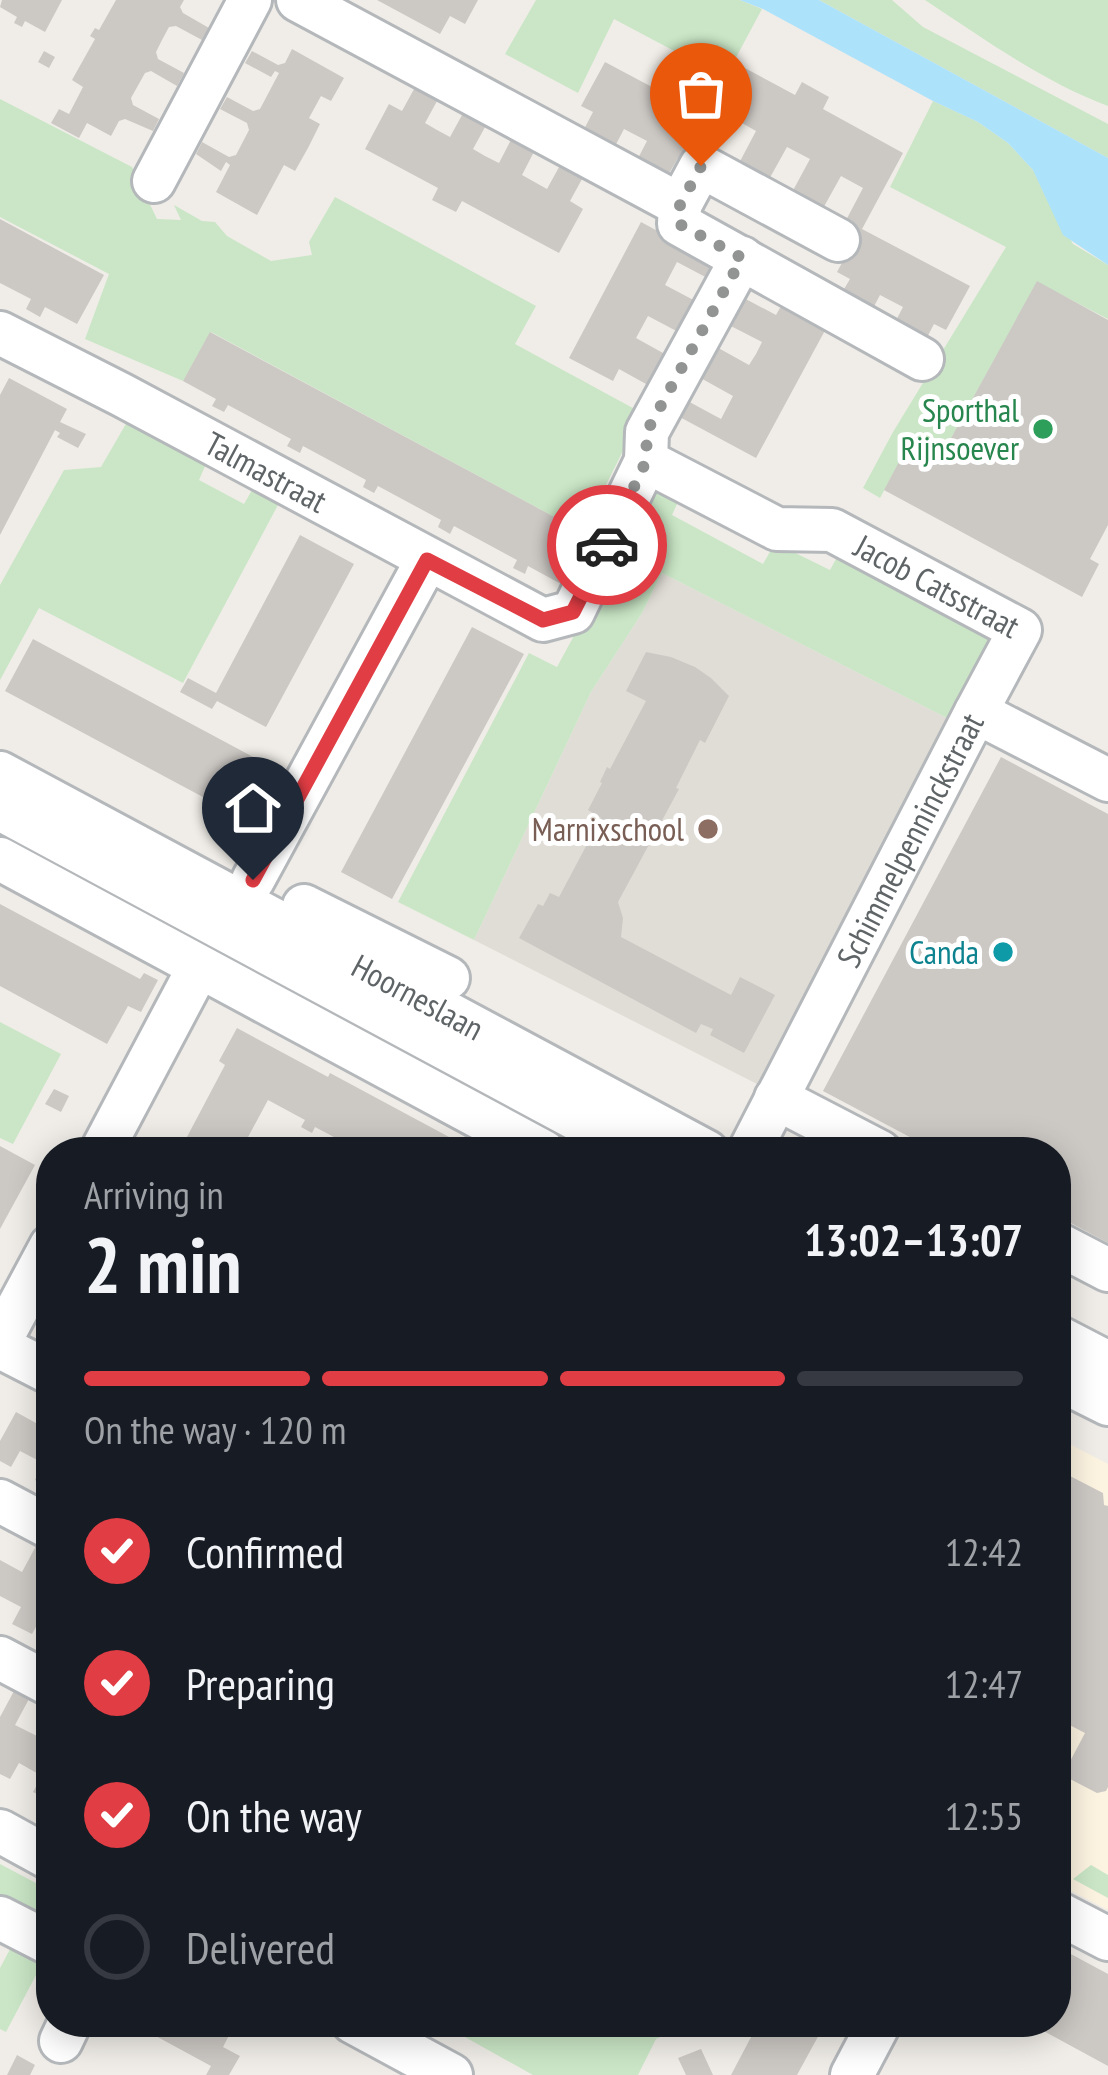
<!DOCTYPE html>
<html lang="en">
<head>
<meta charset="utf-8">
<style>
	body { margin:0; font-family:"PT Sans Narrow",sans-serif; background:#242831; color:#f1f3f6; height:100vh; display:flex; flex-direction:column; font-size:45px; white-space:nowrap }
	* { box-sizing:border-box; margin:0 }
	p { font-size:39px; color:#9ea1a6 }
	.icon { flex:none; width:66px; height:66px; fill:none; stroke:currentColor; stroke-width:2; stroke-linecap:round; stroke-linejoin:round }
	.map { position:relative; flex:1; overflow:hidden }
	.drawer { position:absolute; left:36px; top:1137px; width:1035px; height:900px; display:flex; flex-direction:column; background:#171b24; border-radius:48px; box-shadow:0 6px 30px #0003 }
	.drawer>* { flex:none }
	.pin { position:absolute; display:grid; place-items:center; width:102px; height:102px; color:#fff; margin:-123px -51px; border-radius:50% 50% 50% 0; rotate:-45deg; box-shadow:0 0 12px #0007 }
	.pin .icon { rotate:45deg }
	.courier { position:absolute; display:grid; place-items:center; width:120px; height:120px; margin:-60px; border:9px solid #e13d44; border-radius:50%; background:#fff; color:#222; box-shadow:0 3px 15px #0007 }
	.summary em { font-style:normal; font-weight:800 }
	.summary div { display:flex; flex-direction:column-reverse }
	.summary { display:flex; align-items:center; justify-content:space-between; height:204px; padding:0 48px }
	h1 { font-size:78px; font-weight:800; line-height:90px }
	.bar { display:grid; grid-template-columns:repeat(4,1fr); gap:18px 12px; align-content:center; height:144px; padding:0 48px }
	.bar i { height:15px; border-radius:9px; background:#363941 }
	.bar .on { background:#e13d44 }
	.bar p { grid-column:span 4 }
	ol { padding:0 48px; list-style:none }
	li { display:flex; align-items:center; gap:36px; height:132px }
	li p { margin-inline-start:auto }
	li .icon { padding:12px; border-radius:50%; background:#e13d44; color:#fff; stroke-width:4 }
	li:last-child { color:#9ea1a6 }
	li i { width:66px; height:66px; border:6px solid #363941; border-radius:50% }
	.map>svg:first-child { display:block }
	.commercial { fill:#fcf3e1 }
	.education { fill:#e0ddd6 }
	.green { fill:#cae6c6 }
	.water { fill:#ade2fb }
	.building { fill:#ccc8c4 }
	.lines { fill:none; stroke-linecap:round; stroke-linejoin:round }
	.minor-casing { stroke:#b5b8bb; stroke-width:48 }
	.minor { stroke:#fff; stroke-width:42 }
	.done { stroke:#929494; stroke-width:12; stroke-dasharray:0 21.6 }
	.route { stroke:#e13d44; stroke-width:15 }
	.leisure-dot { fill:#2e9e5b; stroke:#fff; stroke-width:4.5 }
	.education-dot { fill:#8d6e63; stroke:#fff; stroke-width:4.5 }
	.culture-dot { fill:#0f9aa8; stroke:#fff; stroke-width:4.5 }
	.labels { text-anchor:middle; stroke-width:10; stroke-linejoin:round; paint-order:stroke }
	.leisure-label { font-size:33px; fill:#27864d; stroke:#fff; text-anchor:end }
	.street-label { font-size:33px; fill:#5f6467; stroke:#fff }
	.education-label { font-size:33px; fill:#785e54; stroke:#fff; text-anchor:end }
	.culture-label { font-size:33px; fill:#0d838f; stroke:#fff; text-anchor:end }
</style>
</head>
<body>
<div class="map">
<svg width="1108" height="2075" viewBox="0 0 1108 2075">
	<rect width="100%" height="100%" fill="#f0ede8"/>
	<path class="commercial" d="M1056 1437 1108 1464V1910L1056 1883Z"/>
	<path class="education" d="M662 573 947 718 759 1085 474 940 591 692 642 613Z"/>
	<path class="green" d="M536 0H740L762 9 725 78 614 19 578 93 505 54Z
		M819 0H892L923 27 1108 124V158Z
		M925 0H1108V106C1043 82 983 38 925 0Z
		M0 99 132 167 157 219 181 220 174 205 202 221 215 222 227 236 271 261 312 255 309 242 335 197 536 306 515 344 642 413 586 525 588 535 211 332 183 381 85 339 109 274 0 217Z
		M933 101 978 122 1008 143 1033 170 1073 244 1108 265V319L1037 282 939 460 909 444 880 498 863 488 893 432 1006 247 890 187Z
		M127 422 206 464 199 480 244 504 252 490 279 503 183 683 39 608 0 680V585L64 470 101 467Z
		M661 488 683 491 672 515 763 564 775 543 830 570 841 550 991 635 947 718 662 573 642 613 591 692 474 940 398 902 529 653 557 667 651 494Z
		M0 1022 61 1054 13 1144 0 1138Z
		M0 1864 51 1891V1930L0 1903Z
		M1091 1865 1108 1875V1898L1073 1879Z
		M16 1938 44 1960 6 2032 0 2029V1968Z
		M438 2022H695L656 2039 638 2075H533Z"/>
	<path class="water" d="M740 0H819L1108 158V265L1063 235 1033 170 1008 143 978 122 933 101 763 9Z"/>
	<path class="building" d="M2 0H62L45 32 25 21 22 27 14 23 17 17 0 7Z
		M116 0H184L180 7 183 13 209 28 202 40 176 26 169 27 162 40 156 52 158 59 184 73 177 86 151 71 145 73 131 98 133 105 159 119 153 131 125 119 119 121 111 136 87 123 79 138 51 123 59 109 69 114 83 87 72 80 95 39 90 36 95 28 99 30Z
		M377 0H478L465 24 450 16 440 34Z
		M292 49 344 78 331 101 321 96 309 118 320 124 308 148 295 171 284 165 257 215 216 192 230 165 226 162 221 171 196 154 202 142 229 157 236 155 249 130 247 123 220 109 227 97 253 111 260 109 279 73 275 71 271 77 245 63 252 51 278 65 285 63Z
		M44 51 55 57 49 68 38 62Z
		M605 62 712 119 741 66 795 95 802 82 829 97 823 109 903 153 862 229 970 286 946 330 934 324 922 347 891 330 903 307 880 295 868 318 837 301 850 279 837 272 859 232 844 224 863 188 841 176 821 212 790 196 810 159 787 147 767 183 737 167 756 131 733 118 714 154 690 164 678 158 665 180 635 164 647 141 624 129 612 152 581 135 593 112 581 106Z
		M419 80 442 92 425 123 437 130 450 137 467 106 490 118 473 149 485 156 499 163 515 132 538 144 522 175 547 189 564 158 587 170 570 201 583 209 559 253 462 201 456 212 432 200 438 188 365 149 389 104 402 111Z
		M0 219 104 275 77 324 45 307 40 317 26 309 31 299 0 283Z
		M641 222 722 266 713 281 677 262 665 285 701 304 684 335 648 316 636 338 672 358 655 389 619 369 613 381 569 358Z
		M1037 281 1108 320V525L1090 559 1099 564 1082 597 884 490 909 443 939 460Z
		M740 296 776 315 785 299 829 323 756 458 676 415 684 399 721 419 733 396 697 376 713 345 749 365 756 354 762 342 725 323Z
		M210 332 588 535 561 584 528 566 525 574 513 568 517 560 454 526 450 534 438 527 441 520 378 486 374 493 363 487 366 480 303 446 300 453 287 446 291 439 228 405 224 412 212 406 216 399 183 381Z
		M9 378 67 409 60 422 86 434 78 448 57 437 60 433 55 430 0 535V395Z
		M300 535 354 564 266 727 217 701 212 709 180 692 188 678 216 693Z
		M472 627 524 654 392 899 341 872Z
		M33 639 257 759 229 811 5 691Z
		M646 652 671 657 695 667 711 678 729 696 705 743 700 740 676 788 679 789 618 902 623 918 621 937 731 995 740 977 775 995 744 1053 710 1035 713 1029 701 1024 696 1033 519 938 538 904 543 906 550 893 559 897 601 818 588 810 602 783 600 782 607 767 610 769 646 701 626 691Z
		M1001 757 1108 814V1243L1056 1215V1152H938L823 1091Z
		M0 904 140 979 144 973 158 980 141 1012 128 1006 107 1044 0 986Z
		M237 1028 328 1077 330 1073 477 1152H362L315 1127 312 1133 301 1127 305 1120 268 1100 240 1152H179L225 1065 219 1061Z
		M54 1089 69 1096 61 1112 45 1104Z
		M0 1146 35 1165 0 1229Z
		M16 1412 45 1428 51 1416V1489L35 1480 43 1463 20 1451 11 1467 0 1461V1441Z
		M1068 1475 1103 1493 1104 1505 1108 1506V1787L1106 1791 1097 1793 1068 1778 1066 1769 1085 1733 1056 1718V1483L1059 1477Z
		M36 1546 51 1555 38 1580 51 1587V1623L41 1618 32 1634 12 1624 21 1607 0 1596V1560L22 1572Z
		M14 1691 29 1699 15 1725 43 1739 51 1724V1801L33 1792 42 1776 19 1763 10 1779 0 1774V1717Z
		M1056 1946 1108 1974V2066L1027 2022H1056Z
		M144 2022H236L223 2047 240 2056 229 2075H206L211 2066 141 2028Z
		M759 2022H826L797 2075H731Z
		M701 2049 713 2075H686L678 2058Z
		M17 2055 35 2065 30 2075H7Z"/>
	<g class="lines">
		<g class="minor-casing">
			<g id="minor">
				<path d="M298 0 680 205 679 224 922 359"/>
				<path d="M154 181 250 0"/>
				<path d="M680 205 701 166 838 240"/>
				<path id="s1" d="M742 258 647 432 646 461 777 529 832 530 1020 630 976 712"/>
				<path id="s2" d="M0 333 122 395 543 620 573 612 646 461"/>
				<path id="s3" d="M0 773 707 1152"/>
				<path d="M0 809 638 1152"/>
				<path d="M0 859 544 1152"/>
				<path d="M253 880 427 560"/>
				<path d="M304 906 448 978"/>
				<path d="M776 1098 880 1152"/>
				<path d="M101 1152 199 967"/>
				<path id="s4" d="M749 1152 976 712 1108 780"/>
				<path d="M1056 1243 1108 1270"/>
				<path d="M1056 1336 1108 1363"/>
				<path d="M0 1341 51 1246"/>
				<path d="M0 1347 51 1373"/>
				<path d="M1056 1378 1108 1404"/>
				<path d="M0 1501 51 1528"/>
				<path d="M0 1658 51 1685"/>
				<path d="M0 1831 51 1859"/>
				<path d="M1056 1912 1108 1939"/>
				<path d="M0 1918 51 1944"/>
				<path d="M353 2022 451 2075"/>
				<path d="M61 2041 70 2022"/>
				<path d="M852 2075 880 2022"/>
			</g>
		</g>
		<use href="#minor" class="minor"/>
	</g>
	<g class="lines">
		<path class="done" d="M607 545 646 461 647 431 742 258 679 224 680 205 701 166"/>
		<path class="route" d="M253 880 427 560 543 620 573 612 607 545"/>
	</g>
	<circle class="leisure-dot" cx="1043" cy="429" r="12"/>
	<circle class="education-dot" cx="708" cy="829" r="12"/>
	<circle class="culture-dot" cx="1003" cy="952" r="12"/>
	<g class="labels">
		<g class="leisure-label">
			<text x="1019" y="422">Sporthal<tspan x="1019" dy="38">Rijnsoever</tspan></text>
		</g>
		<g class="street-label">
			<text dy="12" stroke="none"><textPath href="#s2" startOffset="300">Talmastraat</textPath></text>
			<text dy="12" stroke="none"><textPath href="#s1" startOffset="549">Jacob Catsstraat</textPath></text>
			<text dy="12" stroke="none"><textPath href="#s4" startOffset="351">Schimmelpenninckstraat</textPath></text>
			<text dy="12" stroke="none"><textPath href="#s3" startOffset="474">Hoorneslaan</textPath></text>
		</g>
		<g class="education-label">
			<text x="684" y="841">Marnixschool</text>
		</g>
		<g class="culture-label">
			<text x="979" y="964">Canda</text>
		</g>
	</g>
</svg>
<div class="pin" style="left:701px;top:166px;background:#ea580c"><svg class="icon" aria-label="bag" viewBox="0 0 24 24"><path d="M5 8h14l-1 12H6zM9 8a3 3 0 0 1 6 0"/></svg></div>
<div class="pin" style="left:253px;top:880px;background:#1f2937"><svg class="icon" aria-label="home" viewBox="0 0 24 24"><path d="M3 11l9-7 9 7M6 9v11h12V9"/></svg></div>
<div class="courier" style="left:607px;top:545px"><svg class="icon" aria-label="car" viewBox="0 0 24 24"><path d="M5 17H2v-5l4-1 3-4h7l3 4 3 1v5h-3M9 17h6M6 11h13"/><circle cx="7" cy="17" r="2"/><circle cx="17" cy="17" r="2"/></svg></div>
<section class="drawer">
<div class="summary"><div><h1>2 min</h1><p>Arriving in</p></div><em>13:02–13:07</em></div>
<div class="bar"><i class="on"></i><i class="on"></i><i class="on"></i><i></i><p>On the way · 120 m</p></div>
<ol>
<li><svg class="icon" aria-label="check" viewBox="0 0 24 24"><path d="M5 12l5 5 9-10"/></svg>Confirmed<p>12:42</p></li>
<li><svg class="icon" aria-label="check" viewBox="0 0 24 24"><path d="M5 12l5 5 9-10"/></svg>Preparing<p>12:47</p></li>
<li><svg class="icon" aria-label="check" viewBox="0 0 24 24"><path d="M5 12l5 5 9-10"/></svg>On the way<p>12:55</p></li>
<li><i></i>Delivered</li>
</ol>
</section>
</div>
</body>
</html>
